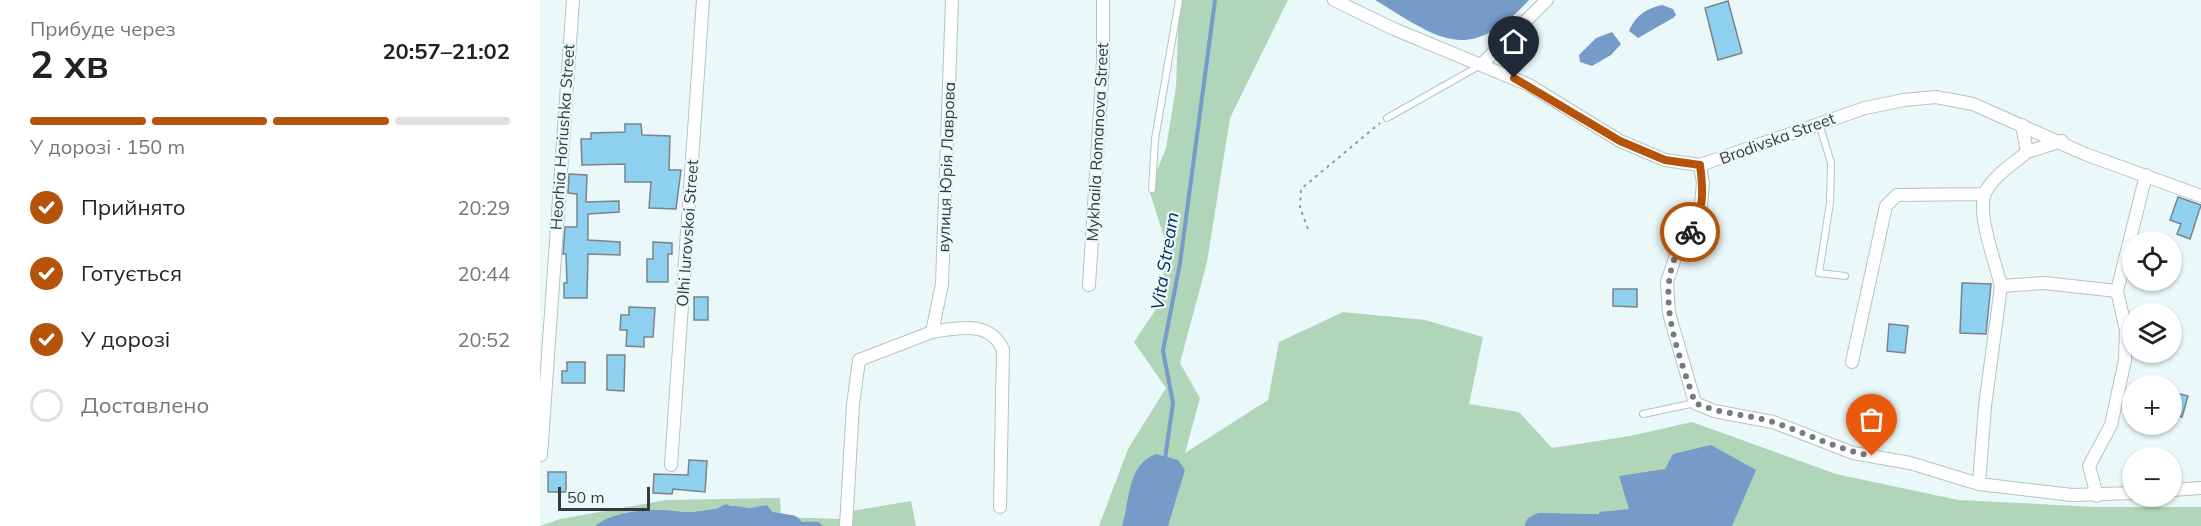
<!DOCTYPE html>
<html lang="uk">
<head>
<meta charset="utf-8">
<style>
	body { margin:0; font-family:Mulish,sans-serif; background:#f6f6f6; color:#222; height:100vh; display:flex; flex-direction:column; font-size:22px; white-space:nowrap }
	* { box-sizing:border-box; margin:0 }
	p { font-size:20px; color:#767676 }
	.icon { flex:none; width:33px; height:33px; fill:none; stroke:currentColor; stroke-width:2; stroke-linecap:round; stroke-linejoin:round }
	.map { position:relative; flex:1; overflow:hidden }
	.panel { display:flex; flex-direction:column; background:#fff; width:540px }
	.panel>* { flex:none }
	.fabs { position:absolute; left:1582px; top:231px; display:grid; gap:12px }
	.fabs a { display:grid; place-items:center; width:60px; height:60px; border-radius:50%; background:#fff; box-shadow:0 2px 4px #0004; font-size:30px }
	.scale { position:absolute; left:18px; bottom:15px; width:92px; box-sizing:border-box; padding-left:6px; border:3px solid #343a3a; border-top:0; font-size:16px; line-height:21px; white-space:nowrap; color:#343a3a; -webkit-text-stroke:4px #eaf8f9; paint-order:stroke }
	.pin { position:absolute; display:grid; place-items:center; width:51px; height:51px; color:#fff; margin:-62px -26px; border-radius:50% 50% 50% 0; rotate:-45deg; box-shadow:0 0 6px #0007 }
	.pin .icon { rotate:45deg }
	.courier { position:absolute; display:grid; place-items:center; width:60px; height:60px; margin:-30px; border:4px solid #b45309; border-radius:50%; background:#fff; color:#222; box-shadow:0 2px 8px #0007 }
	.headline em { font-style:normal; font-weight:700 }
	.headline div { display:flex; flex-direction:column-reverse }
	.headline { display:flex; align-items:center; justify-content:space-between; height:102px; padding:0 30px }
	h1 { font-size:39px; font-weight:700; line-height:45px }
	.bar { display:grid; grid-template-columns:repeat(4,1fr); gap:9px 6px; align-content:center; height:72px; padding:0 30px }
	.bar i { height:8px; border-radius:4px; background:#e0e0e0 }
	.bar .selected { background:#b45309 }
	.bar p { grid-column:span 4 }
	ol { padding:0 30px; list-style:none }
	li { display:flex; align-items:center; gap:18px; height:66px }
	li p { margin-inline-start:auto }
	li .icon { padding:6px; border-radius:50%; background:#b45309; color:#fff; stroke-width:4 }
	li:last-child { color:#767676 }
	li i { width:33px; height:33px; border:3px solid #e0e0e0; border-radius:50% }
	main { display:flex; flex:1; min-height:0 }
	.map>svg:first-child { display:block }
	.green { fill:#b1d5b9 }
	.water { fill:#779bc9 }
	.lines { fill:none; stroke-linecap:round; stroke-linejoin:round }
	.stream { stroke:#779bc9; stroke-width:4 }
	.river { stroke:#779bc9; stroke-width:22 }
	.building { fill:#8ed0f0; stroke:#7a8489; stroke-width:1.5 }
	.lane-casing { stroke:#b6c3c4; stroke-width:8 }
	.street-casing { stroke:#b6c3c4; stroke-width:14 }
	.path { stroke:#919b9b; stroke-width:2; stroke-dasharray:3 4.5; stroke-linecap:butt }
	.lane { stroke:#fff; stroke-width:6 }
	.street { stroke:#fff; stroke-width:12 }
	.done { stroke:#747c7d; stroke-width:6; stroke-dasharray:0 10.8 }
	.route { stroke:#b45309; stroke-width:8 }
	.labels { text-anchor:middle; stroke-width:4.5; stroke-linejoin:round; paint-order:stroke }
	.street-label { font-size:16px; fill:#343a3a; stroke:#eaf8f9 }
	.water-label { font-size:18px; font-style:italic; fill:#042853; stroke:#eaf8f9 }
</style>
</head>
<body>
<main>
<section class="panel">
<div class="headline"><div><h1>2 хв</h1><p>Прибуде через</p></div><em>20:57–21:02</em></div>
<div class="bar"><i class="selected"></i><i class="selected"></i><i class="selected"></i><i></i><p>У дорозі · 150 m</p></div>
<ol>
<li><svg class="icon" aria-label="check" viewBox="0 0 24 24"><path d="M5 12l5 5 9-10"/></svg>Прийнято<p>20:29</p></li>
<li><svg class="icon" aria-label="check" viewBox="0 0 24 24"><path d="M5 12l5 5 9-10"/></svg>Готується<p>20:44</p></li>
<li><svg class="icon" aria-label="check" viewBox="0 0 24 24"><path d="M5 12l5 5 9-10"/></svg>У дорозі<p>20:52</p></li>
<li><i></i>Доставлено</li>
</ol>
</section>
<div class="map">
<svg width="1661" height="526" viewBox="0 0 1661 526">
	<rect width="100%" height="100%" fill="#eaf8f9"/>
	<path class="green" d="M639 0H748L690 118 667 262 640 363 660 398 645 453 728 400 739 342 803 312 885 320 943 337 929 404 979 412 1012 448 1090 436 1152 422 1296 474 1418 500 1556 507H1661V526H559L588 449 626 388 594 342 620 303 627 246 609 190 626 148 636 87Z
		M240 498 241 517 301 519V526H0L20 519 126 500Z
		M371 501 376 526H312V511Z"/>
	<path class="water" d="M835 0H989C928 65 901 40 835 0Z
		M1122 5 1133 9 1136 15 1133 18 1098 38 1089 31C1096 15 1106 9 1122 5Z
		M1072 32 1081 44 1071 55 1052 66 1040 62 1039 55 1056 38Z
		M1171 445 1216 470 1192 526H1060L1059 512 1089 509 1079 476 1125 469 1133 454Z
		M616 454 638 460 645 470 628 526H582C590 500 587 465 616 454Z
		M186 504 200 510 227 505C241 526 256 521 279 522L283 526H184L182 522 93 520 89 526H55C77 507 135 506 160 517Z"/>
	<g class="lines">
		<path class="stream" d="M625 459 633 403 623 351 640 263 675 0"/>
		<path class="river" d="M92 526 107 523H155L195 517 251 526
			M996 526 1000 524 1093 526"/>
	</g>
	<path class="building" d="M1188 1 1202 53 1178 60 1165 8Z
		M85 124H101L102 135 130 136 129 170H141L136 209 109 208 111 182H85V164L42 165 41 139H51V133L85 132Z
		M29 174 47 175 46 202 79 201V212L48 214V240L80 242V255L48 254 47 298H24V283H27L26 254H23L25 227H37V194L28 193Z
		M1638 197 1661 205 1650 239 1637 234 1641 224 1630 220Z
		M113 242 132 243V254H128V282H107V259H113Z
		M1422 283 1451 284 1446 334 1420 333Z
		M1073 289H1097V307L1073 306Z
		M154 297H168V320H154Z
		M89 307 115 308 113 337H104V347L86 346 87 330H80L81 315H89Z
		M1349 324 1368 326 1365 353 1347 351Z
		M67 355H85L84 391 67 390Z
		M27 362H45V383H22V371H27Z
		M1632 392 1648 396 1642 417 1632 414Z
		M149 460 167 461 165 492 133 489 132 494 113 493 114 474 148 475Z
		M8 472H26V492H8Z"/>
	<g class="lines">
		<g class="lane-casing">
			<path id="lane" d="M847 118 939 66
				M1279 123 1291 163 1290 203 1279 273 1305 276
				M612 189 615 139 639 0
				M1103 414 1155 403"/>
		</g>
		<g class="street-casing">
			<path id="street" d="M794 0 854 29 989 85 1080 141 1125 160 1160 165 1325 108 1364 100 1396 97 1433 104 1545 154 1661 196
				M942 64 1007 0
				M1482 125 1487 152 1522 141
				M1487 152C1473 164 1455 175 1446 191 1435 210 1456 264 1461 286L1504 283 1577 291 1606 175
				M1160 165 1163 183 1160 216 1139 246 1127 282 1129 313 1155 403 1174 411 1233 422 1313 453 1370 463 1439 484 1532 495 1593 493
				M549 285 563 63V0
				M392 332C419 328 450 320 463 350L460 507
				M1312 362 1346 206 1357 195 1444 194
				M1 455 33 0
				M131 465 163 0
				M1439 484 1445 406 1461 286
				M1632 490 1661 488
				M1557 496 1549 466 1571 425 1585 360 1586 330 1577 291
				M306 526 313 405 319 360 392 332 402 284 412 0"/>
		</g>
		<path class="path" d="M768 229 760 208 761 189 840 123"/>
		<use href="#lane" class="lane"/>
		<use href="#street" class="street"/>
	</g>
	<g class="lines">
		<path class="done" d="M1150 232C1108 283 1137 348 1155 403 1182 415 1209 414 1236 423 1268 434 1299 450 1332 456"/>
		<path class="route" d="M974 78 1080 141 1125 160 1160 165C1163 187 1165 214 1150 232"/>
	</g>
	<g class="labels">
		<g class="street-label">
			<text transform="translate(22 137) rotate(-86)" y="6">Heorhia Horiushka Street</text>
			<text transform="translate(1237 138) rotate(-20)" y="6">Brodivska Street</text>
			<text transform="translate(557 142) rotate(-87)" y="6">Mykhaila Romanova Street</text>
			<text transform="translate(406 167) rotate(-88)" y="6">вулиця Юрія Лаврова</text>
			<text transform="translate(147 233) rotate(-86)" y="6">Olhi Iurovskoi Street</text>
		</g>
		<g class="water-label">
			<text transform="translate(625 261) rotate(-81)" y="6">Vita Stream</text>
		</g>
	</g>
</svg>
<div class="fabs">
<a><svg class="icon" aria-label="locate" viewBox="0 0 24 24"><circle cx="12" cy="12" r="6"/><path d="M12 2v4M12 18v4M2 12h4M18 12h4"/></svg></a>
<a><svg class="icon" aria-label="layers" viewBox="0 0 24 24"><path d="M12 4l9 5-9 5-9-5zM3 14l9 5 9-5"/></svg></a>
<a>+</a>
<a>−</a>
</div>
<div class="scale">50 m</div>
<div class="pin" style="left:1332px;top:456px;background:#ea580c"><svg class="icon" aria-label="bag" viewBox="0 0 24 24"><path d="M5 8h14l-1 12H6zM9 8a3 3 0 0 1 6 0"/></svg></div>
<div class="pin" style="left:974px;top:78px;background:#1f2937"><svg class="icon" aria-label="home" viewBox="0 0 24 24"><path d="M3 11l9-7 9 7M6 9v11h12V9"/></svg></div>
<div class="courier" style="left:1150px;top:232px"><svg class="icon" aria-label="bike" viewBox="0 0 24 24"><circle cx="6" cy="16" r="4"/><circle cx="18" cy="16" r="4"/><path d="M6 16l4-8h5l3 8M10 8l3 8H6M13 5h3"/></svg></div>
</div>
</main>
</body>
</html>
